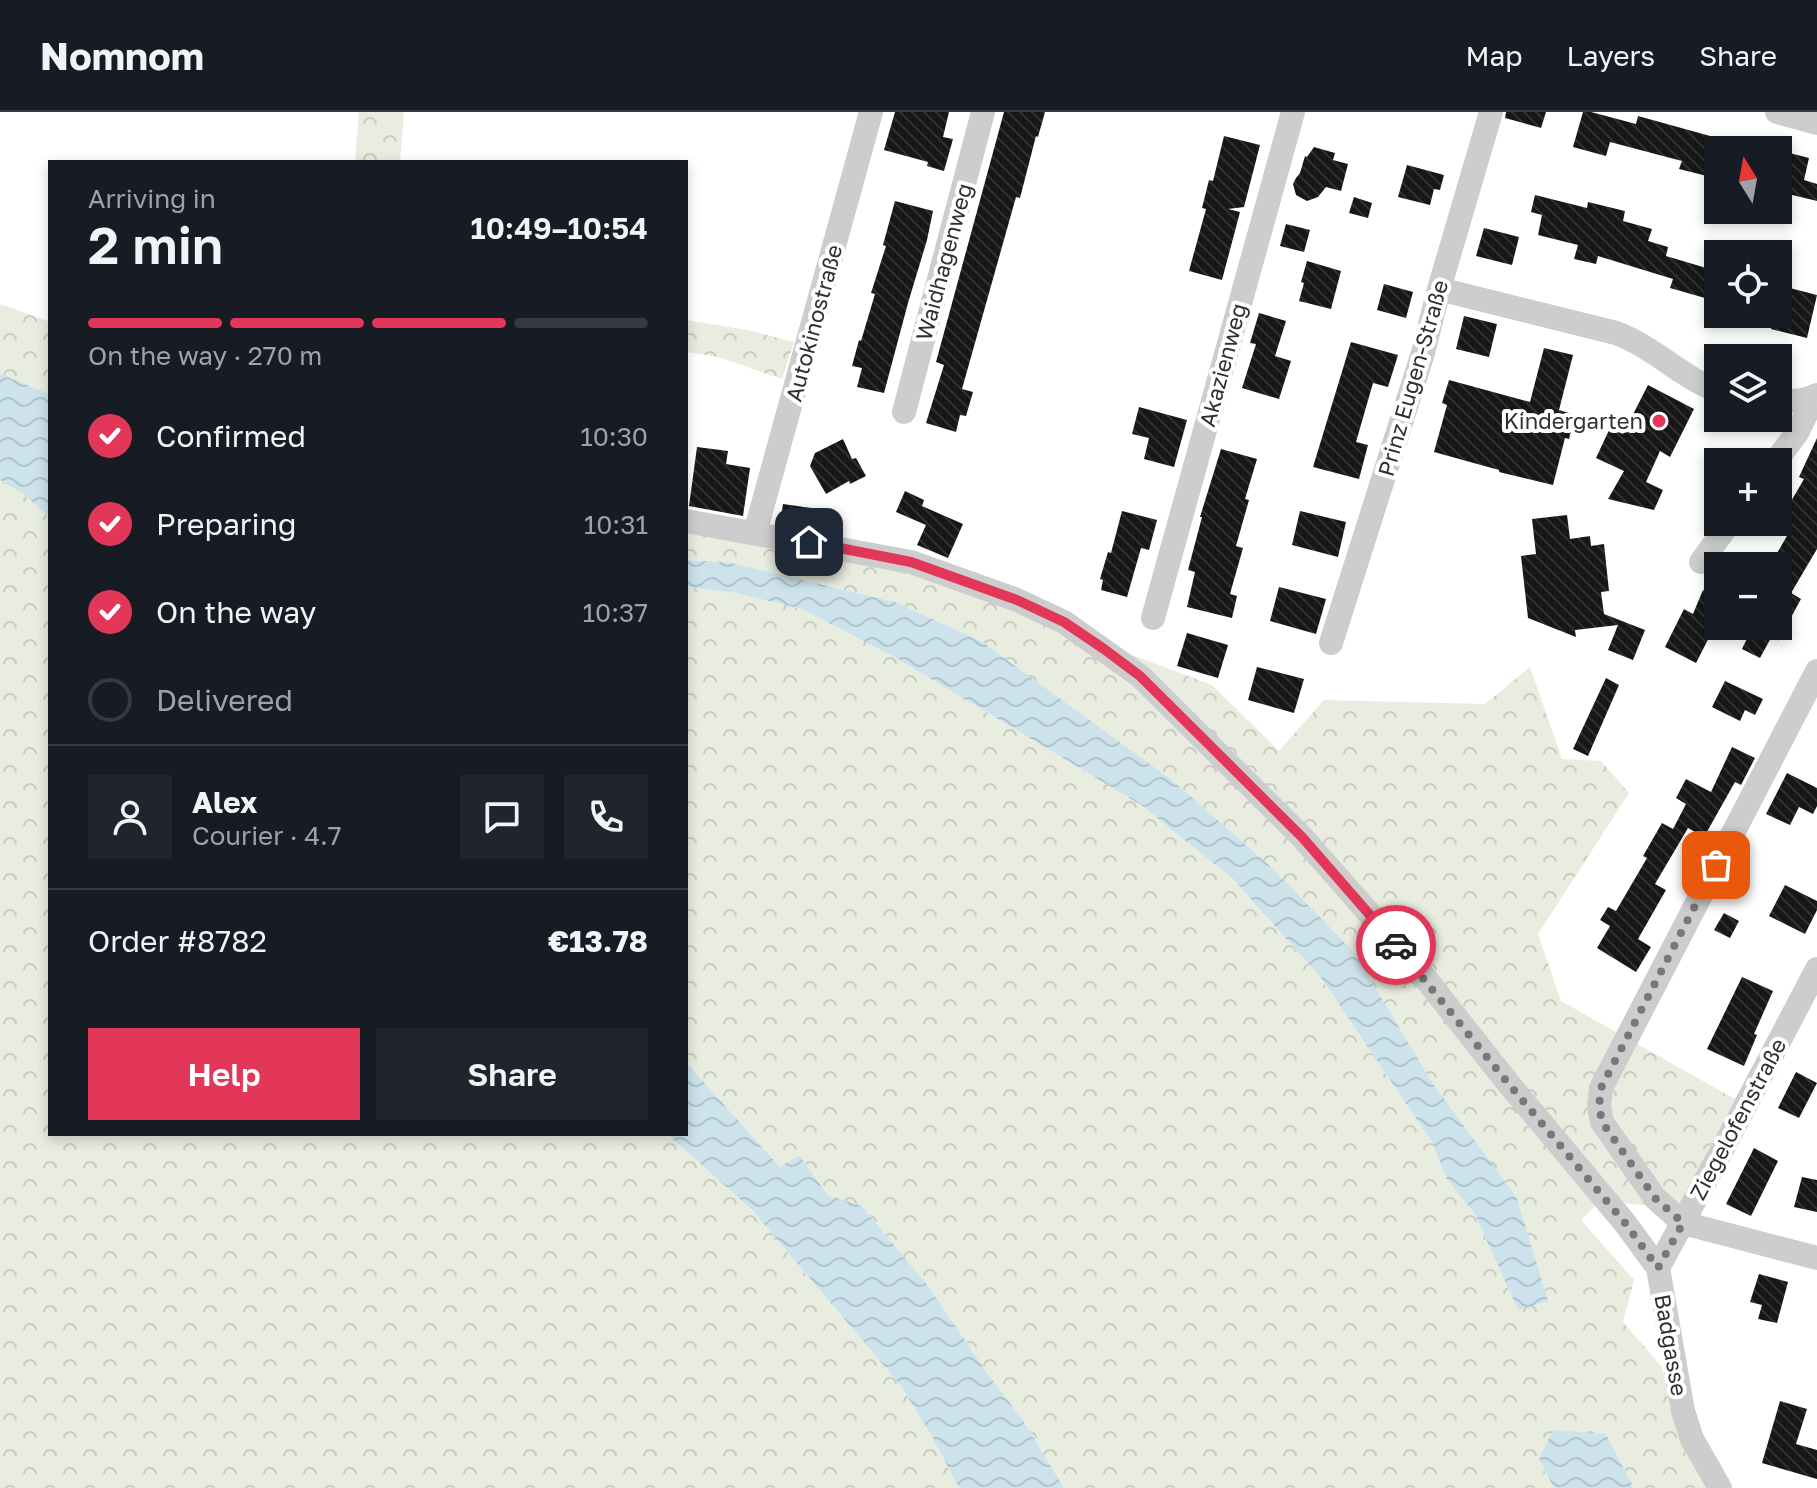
<!DOCTYPE html>
<html lang="en">
<head>
<meta charset="utf-8">
<style>
	body { margin:0; font-family:"Golos Text",sans-serif; background:#20242c; color:#f1f3f6; height:100vh; display:flex; flex-direction:column; font-size:30px; white-space:nowrap }
	* { box-sizing:border-box; margin:0 }
	p { font-size:26px; color:#9ea1a6 }
	.icon { flex:none; width:44px; height:44px; fill:none; stroke:currentColor; stroke-width:2; stroke-linecap:round; stroke-linejoin:round }
	.map { position:relative; flex:1; overflow:hidden }
	.panel { position:absolute; left:48px; top:48px; width:640px; height:976px; display:flex; flex-direction:column; background:#171b24; border-radius:0px; box-shadow:0 4px 12px #0003 }
	.panel>* { flex:none }
	.needle { width:52px; rotate:349deg }
	.controls { position:absolute; left:1704px; top:24px; display:grid; gap:16px }
	.controls a { display:grid; place-items:center; width:88px; height:88px; border-radius:0px; background:#171b24; box-shadow:0 4px 12px #0003; font-size:40px }
	.pin { position:absolute; display:grid; place-items:center; width:68px; height:68px; color:#fff; margin:-34px; border-radius:16px; box-shadow:0 4px 12px #0006 }
	.courier { position:absolute; display:grid; place-items:center; width:80px; height:80px; margin:-40px; border:6px solid #e23759; border-radius:50%; background:#fff; color:#222; box-shadow:0 2px 10px #0007 }
	.headline em { font-style:normal; font-weight:600 }
	.headline div { display:flex; flex-direction:column-reverse }
	.headline { display:flex; align-items:center; justify-content:space-between; height:136px; padding:0 40px }
	h1 { font-size:52px; font-weight:600; line-height:60px }
	.bar { display:grid; grid-template-columns:repeat(4,1fr); gap:12px 8px; align-content:center; height:96px; padding:0 40px }
	.bar i { height:10px; border-radius:6px; background:#363941 }
	.bar .on { background:#e23759 }
	.bar p { grid-column:span 4 }
	.line { display:flex; align-items:center; gap:20px; padding:0 40px; border-top:2px solid #363941 }
	.line div { flex:1 }
	.round { display:grid; place-items:center; flex:none; width:84px; height:84px; border-radius:0px; background:#20242c }
	ol { padding:0 40px; list-style:none }
	li { display:flex; align-items:center; gap:24px; height:88px }
	li p { margin-inline-start:auto }
	li .icon { padding:8px; border-radius:50%; background:#e23759; color:#fff; stroke-width:4 }
	li:last-child { color:#9ea1a6 }
	li i { width:44px; height:44px; border:4px solid #363941; border-radius:50% }
	.action { display:flex; gap:16px; margin-top:auto; padding:16px 40px }
	.action a { flex:1; height:92px; border-radius:0px; background:#e23759; color:#fff; font-size:32px; font-weight:600; line-height:92px; text-align:center }
	.action a+a { background:#20242c; color:#f1f3f6 }
	header { display:flex; align-items:center; gap:48px; box-sizing:border-box; height:112px; padding:0 40px; background:#171b24; border-bottom:2px solid #363941 }
	header strong { font-size:38px }
	nav { display:flex; gap:44px; margin-inline-start:auto; font-size:28px }
	.map>svg:first-child { display:block }
	.forest { fill:url(#forest-crowns) }
	.water { fill:url(#water-waves) }
	.building { fill:url(#building-back-hatch) }
	.lines { fill:none; stroke-linecap:round; stroke-linejoin:round }
	.minor { stroke:#cdcdcd; stroke-width:24 }
	.done { stroke:#787878; stroke-width:8; stroke-dasharray:0 14.4 }
	.route { stroke:#e23759; stroke-width:10 }
	.poi-dot { fill:#e23759; stroke:#fff; stroke-width:3 }
	.labels { text-anchor:middle; stroke-width:8; stroke-linejoin:round; paint-order:stroke }
	.street-label { font-size:22px; fill:#303030; stroke:#fff }
	.poi-label { font-size:22px; fill:#303030; stroke:#fff; text-anchor:end }
</style>
</head>
<body>
<header>
<strong>Nomnom</strong>
<nav><a>Map</a><a>Layers</a><a>Share</a></nav>
</header>
<div class="map">
<svg width="1817" height="1376" viewBox="0 0 1817 1376">
	<defs>
		<pattern id="forest-crowns" width="20" height="18" patternUnits="userSpaceOnUse" patternTransform="scale(2)"><rect width="20" height="18" fill="#e8eddf"/><path d="M2 6a3 3 0 1 1 6 0M12 15a3 3 0 1 1 6 0" fill="none" stroke="#c7ccc0"/></pattern>
		<pattern id="water-waves" width="16" height="10" patternUnits="userSpaceOnUse" patternTransform="scale(2)"><rect width="16" height="10" fill="#cce3ec"/><path d="M0 5q4-4 8 0t8 0" fill="none" stroke="#b0c3cb"/></pattern>
		<pattern id="building-back-hatch" width="6" height="6" patternUnits="userSpaceOnUse" patternTransform="scale(2)"><rect width="6" height="6" fill="#171717"/><path d="M-1 5l2 2M0 0l6 6M5-1l2 2" fill="none" stroke="#303030"/></pattern>
	</defs>
	<rect width="100%" height="100%" fill="#fff"/>
	<path class="forest" d="M359 0H404L400 50H355Z
		M0 192 50 210V282L0 262Z
		M686 208 747 218 794 230 782 267 718 245 686 240Z
		M0 368 25 383 50 407V1022H667L752 1098 901 1274 931 1323 959 1376H0Z
		M686 417 905 458 1212 573 1279 639 1324 588 1485 592 1530 555 1562 647 1601 649 1629 681 1538 822 1561 889 1735 987 1678 1095 1599 1090 1581 1108 1634 1168 1623 1210 1662 1255 1678 1318 1712 1376H1634L1606 1322 1539 1347 1554 1376H1064L1023 1308 988 1262 929 1175 862 1094 828 1083 799 1043 780 1055 686 950V475L735 481 802 497 896 546 1141 693 1233 767 1321 866 1432 1030 1447 1068 1474 1099 1518 1198 1547 1188 1517 1086 1269 753 1172 668 981 529 895 490 727 450 686 448Z"/>
	<path class="water" d="M0 262 50 282V407L25 383 0 368Z
		M686 448 727 450 895 490 981 529 1172 668 1269 753 1353 839 1433 972 1517 1086 1548 1189 1518 1198 1474 1100 1447 1068 1432 1030 1321 866 1233 767 1141 693 896 546 802 497 735 481 686 475Z
		M686 950 780 1055 799 1043 828 1083 862 1094 929 1175 988 1262 1023 1308 1064 1376H959L931 1323 901 1274 752 1098 667 1022H686Z
		M1553 1318 1606 1322 1634 1376H1554L1539 1347Z"/>
	<path class="building" d="M895 0H949L943 25 953 27 944 59 927 54 928 50 884 38Z
		M1004 0H1045L1038 25 1036 24 1020 86 1016 85 962 277 973 280 966 304 960 303 956 320 926 311 944 253 936 250Z
		M1506 0H1546L1541 16 1505 6Z
		M1583 0H1591L1636 12 1638 4 1721 27 1711 65 1679 57 1682 49 1610 30 1606 44 1573 35Z
		M1224 24 1260 33 1244 95 1228 97 1240 100 1222 168 1189 159 1206 97 1202 96 1209 68 1213 69Z
		M1314 35 1335 41 1333 48 1348 52 1341 79 1326 75 1318 85 1307 89 1296 83 1293 72 1296 66 1300 61 1305 44 1307 45Z
		M1778 38 1809 46 1804 68 1817 72V89L1784 81 1787 70 1778 68Z
		M1407 53 1444 63 1440 78 1434 77 1430 93 1398 85Z
		M1535 83 1587 96 1588 90 1625 99 1623 109 1652 117 1648 129 1668 135 1666 144 1713 158 1705 186 1670 176 1673 167 1598 144 1596 152 1574 147 1578 133 1538 123 1542 103 1531 100Z
		M1354 85 1372 91 1368 106 1349 101Z
		M895 89 933 99 927 128 908 191 884 281 857 275 862 256 852 254 859 228 861 229 875 182 871 181 886 134 883 133Z
		M1286 112 1310 118 1304 140 1280 134Z
		M1484 116 1519 125 1512 153 1476 144Z
		M1307 149 1341 159 1331 197 1299 189 1304 171 1301 170Z
		M1384 172 1413 180 1406 206 1377 198Z
		M1782 174 1817 183 1807 226 1771 217 1775 202H1778V189Z
		M1259 201 1286 209 1275 244 1291 249 1279 287 1242 276 1256 232 1250 231Z
		M1464 204 1497 212 1489 245 1456 237Z
		M1351 230 1398 243 1388 275 1373 271 1356 330 1368 333 1359 367 1313 355Z
		M1544 236 1573 243 1559 298 1575 303 1569 327 1565 326 1553 373 1499 360V358L1434 340 1447 293 1442 291 1449 268 1530 290Z
		M1648 273 1694 297 1670 345 1660 339 1646 370 1663 378 1654 398 1608 387 1624 359 1596 346 1610 316 1623 322Z
		M1139 295 1187 308 1174 355 1144 347 1149 326 1132 322Z
		M1817 326V437L1791 481 1801 487 1778 529V454L1772 450 1791 417 1779 410 1804 367 1799 365Z
		M843 327 852 347 856 346 866 364 850 372 849 369 826 382 810 354 815 341Z
		M697 335 728 339 726 352 750 356 743 404 689 394Z
		M1221 337 1257 347 1245 387 1249 388 1236 434 1243 436 1230 482 1237 484 1232 506 1187 495 1195 460 1188 458 1202 405H1200Z
		M905 379 924 388 922 394 963 412 948 446 917 433 926 413 896 400Z
		M783 392 811 396 808 416 780 411Z
		M1122 399 1157 408 1149 438 1141 436 1127 485 1101 478 1103 468 1100 467 1108 440 1111 441Z
		M1300 399 1346 410 1338 445 1292 433Z
		M1567 403 1570 427 1590 424 1591 434 1604 432 1609 479 1601 480 1604 502 1645 518 1633 548 1608 538 1618 513 1575 518 1576 525 1528 506 1521 444 1536 442 1532 407Z
		M1279 475 1326 487 1316 522 1270 509Z
		M1703 478 1718 484V508L1696 551 1665 535 1684 497 1693 502Z
		M1753 514H1758L1773 522 1760 546 1742 537Z
		M1187 521 1228 533 1218 566 1177 554Z
		M1257 555 1304 567 1294 601 1248 588Z
		M1606 566 1619 573 1588 644 1573 637Z
		M1725 569 1763 587 1755 603 1745 598 1740 609 1712 595Z
		M1732 635 1755 646 1741 673 1735 670 1704 725 1688 716 1655 772 1666 778 1638 827 1651 835 1636 860 1597 836 1610 814 1600 808 1608 795 1616 799 1647 746 1643 744 1662 711 1673 717 1686 692 1676 686 1686 667 1711 680Z
		M1787 661 1817 676V694L1813 702 1799 695 1790 713 1766 702Z
		M1785 773 1817 789V798L1805 822 1769 804Z
		M1724 801 1739 809 1730 826 1714 818Z
		M1742 865 1773 879 1754 922 1757 923 1744 954 1707 937Z
		M1796 960 1817 971 1799 1006 1778 996Z
		M1754 1036 1778 1049 1751 1104 1726 1092Z
		M1802 1065 1817 1068V1100L1794 1095Z
		M1759 1162 1788 1170 1777 1211 1758 1207 1762 1193 1750 1190Z
		M1780 1289 1807 1297 1796 1332 1817 1338V1367L1762 1351Z"/>
	<g class="lines">
		<path class="minor" d="M1777 0 1817 11
			M1439 177 1616 221C1654 235 1682 266 1718 279
			M1778 290 1804 288 1817 283
			M904 300 983 0
			M1775 350 1797 321 1815 284
			M686 409 911 450 1017 488 1064 510 1140 564 1302 725 1418 857 1508 971 1625 1111 1658 1156 1683 1299 1692 1327 1720 1376
			M755 421 871 0
			M1701 450 1730 410
			M1153 506 1293 0
			M1331 531 1423 241 1439 177 1491 0
			M1817 559 1601 976 1599 994 1602 1010 1655 1086 1683 1111 1817 1146
			M1658 1156 1722 1038 1817 857"/>
	</g>
	<g class="lines">
		<path class="done" d="M1396 833 1508 971 1625 1111 1658 1156 1683 1111 1655 1086 1602 1010 1599 994 1601 976 1716 753"/>
		<path class="route" d="M809 430 911 450 1017 488 1064 510 1104 537 1140 564 1302 725 1396 833"/>
	</g>
	<circle class="poi-dot" cx="1659" cy="309" r="8"/>
	<g class="labels">
		<g class="street-label">
			<text transform="translate(944 150) rotate(-75)" y="8">Waidhagenweg</text>
			<text transform="translate(814 211) rotate(-75)" y="8">Autokinostraße</text>
			<text transform="translate(1223 253) rotate(-75)" y="8">Akazienweg</text>
			<text transform="translate(1413 266) rotate(-74)" y="8">Prinz Eugen-Straße</text>
			<text transform="translate(1738 1007) rotate(-62)" y="8">Ziegelofenstraße</text>
			<text transform="translate(1671 1233) rotate(80)" y="8">Badgasse</text>
		</g>
		<g class="poi-label">
			<text x="1643" y="317">Kindergarten</text>
		</g>
	</g>
</svg>
<div class="controls">
<a><svg class="needle" viewBox="-14 -14 28 28"><path d="M0-13l5 13h-10z" fill="#e53935"/><path d="M0 13l5-13h-10z" fill="#9ea1a6"/></svg></a>
<a><svg class="icon" aria-label="locate" viewBox="0 0 24 24"><circle cx="12" cy="12" r="6"/><path d="M12 2v4M12 18v4M2 12h4M18 12h4"/></svg></a>
<a><svg class="icon" aria-label="layers" viewBox="0 0 24 24"><path d="M12 4l9 5-9 5-9-5zM3 14l9 5 9-5"/></svg></a>
<a>+</a>
<a>−</a>
</div>
<div class="pin" style="left:1716px;top:753px;background:#ea580c"><svg class="icon" aria-label="bag" viewBox="0 0 24 24"><path d="M5 8h14l-1 12H6zM9 8a3 3 0 0 1 6 0"/></svg></div>
<div class="pin" style="left:809px;top:430px;background:#1f2937"><svg class="icon" aria-label="home" viewBox="0 0 24 24"><path d="M3 11l9-7 9 7M6 9v11h12V9"/></svg></div>
<div class="courier" style="left:1396px;top:833px"><svg class="icon" aria-label="car" viewBox="0 0 24 24"><path d="M5 17H2v-5l4-1 3-4h7l3 4 3 1v5h-3M9 17h6M6 11h13"/><circle cx="7" cy="17" r="2"/><circle cx="17" cy="17" r="2"/></svg></div>
<section class="panel">
<div class="headline"><div><h1>2 min</h1><p>Arriving in</p></div><em>10:49–10:54</em></div>
<div class="bar"><i class="on"></i><i class="on"></i><i class="on"></i><i></i><p>On the way · 270 m</p></div>
<ol>
<li><svg class="icon" aria-label="check" viewBox="0 0 24 24"><path d="M5 12l5 5 9-10"/></svg>Confirmed<p>10:30</p></li>
<li><svg class="icon" aria-label="check" viewBox="0 0 24 24"><path d="M5 12l5 5 9-10"/></svg>Preparing<p>10:31</p></li>
<li><svg class="icon" aria-label="check" viewBox="0 0 24 24"><path d="M5 12l5 5 9-10"/></svg>On the way<p>10:37</p></li>
<li><i></i>Delivered</li>
</ol>
<div class="line" style="height:144px"><a class="round"><svg class="icon" aria-label="person" viewBox="0 0 24 24"><circle cx="12" cy="8" r="4"/><path d="M4 21q1-7 8-7t8 7"/></svg></a><div><b>Alex</b><p>Courier · 4.7</p></div><a class="round"><svg class="icon" aria-label="chat" viewBox="0 0 24 24"><path d="M4 5h16v11H9l-5 4z"/></svg></a><a class="round"><svg class="icon" aria-label="phone" viewBox="0 0 24 24"><path d="M5 4h4l2 5-3 2q2 4 5 5l2-3 5 2v4C11 20 4 13 5 4z"/></svg></a></div>
<div class="line" style="height:104px"><div>Order #8782</div><b>€13.78</b></div>
<div class="action"><a>Help</a><a>Share</a></div>
</section>
</div>
</body>
</html>
